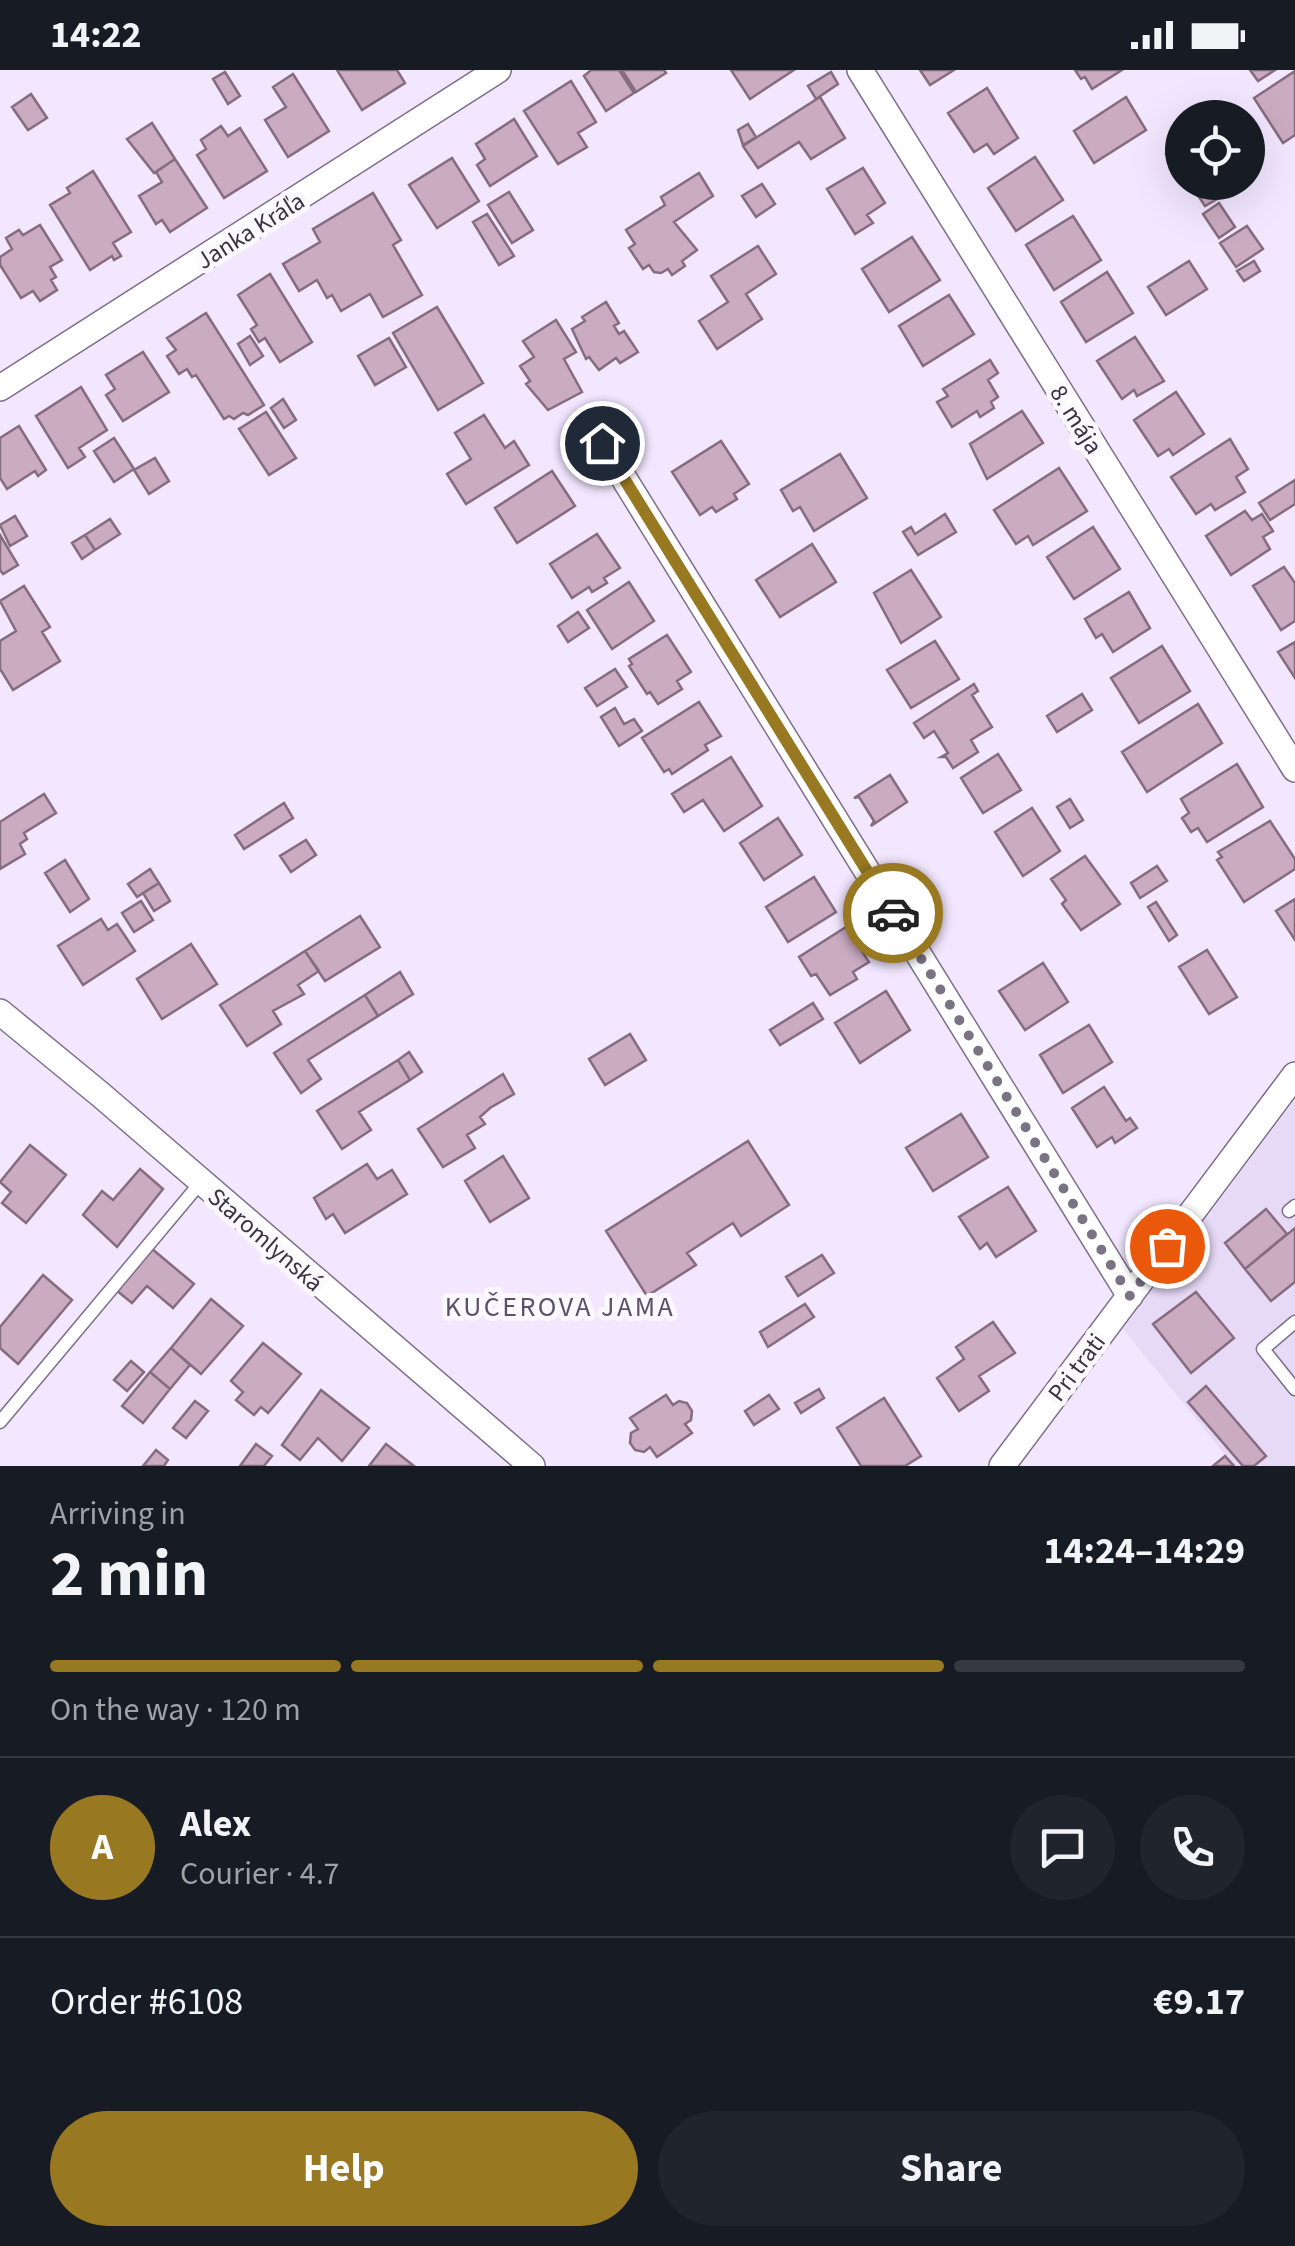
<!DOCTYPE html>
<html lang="en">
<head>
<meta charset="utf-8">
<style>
	body { margin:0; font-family:"Source Sans 3",sans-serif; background:#20242c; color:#f1f3f6; height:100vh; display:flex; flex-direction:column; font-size:38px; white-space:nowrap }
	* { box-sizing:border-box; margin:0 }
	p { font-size:32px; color:#9ea1a6 }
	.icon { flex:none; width:55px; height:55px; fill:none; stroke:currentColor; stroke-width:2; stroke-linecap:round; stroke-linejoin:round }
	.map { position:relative; height:1396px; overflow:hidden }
	.sheet { display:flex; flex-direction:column; background:#171b24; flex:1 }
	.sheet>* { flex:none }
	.buttons { position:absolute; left:1165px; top:30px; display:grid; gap:20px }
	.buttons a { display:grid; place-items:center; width:100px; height:100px; border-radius:50%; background:#171b24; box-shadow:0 10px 40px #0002; font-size:50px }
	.pin { position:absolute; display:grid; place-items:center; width:85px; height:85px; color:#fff; margin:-42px; border:5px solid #fff; border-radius:50%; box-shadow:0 2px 10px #0007 }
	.courier { position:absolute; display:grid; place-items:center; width:100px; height:100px; margin:-50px; border:8px solid #997822; border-radius:50%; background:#fff; color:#222; box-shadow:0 2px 12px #0007 }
	.headline em { font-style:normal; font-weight:700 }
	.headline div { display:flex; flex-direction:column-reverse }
	.headline { display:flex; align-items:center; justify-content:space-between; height:170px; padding:0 50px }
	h1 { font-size:65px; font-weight:700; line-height:75px }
	.bar { display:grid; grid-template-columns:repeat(4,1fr); gap:15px 10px; align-content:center; height:120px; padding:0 50px }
	.bar i { height:12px; border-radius:8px; background:#363941 }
	.bar .current { background:#997822 }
	.bar p { grid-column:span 4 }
	.line { display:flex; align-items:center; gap:25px; padding:0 50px; border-top:2px solid #363941 }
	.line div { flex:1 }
	.round { display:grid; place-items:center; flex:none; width:105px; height:105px; border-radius:52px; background:#20242c }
	.action { display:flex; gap:20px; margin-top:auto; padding:20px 50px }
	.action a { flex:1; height:115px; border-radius:60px; background:#997822; color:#fff; font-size:40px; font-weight:700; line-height:115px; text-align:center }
	.action a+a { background:#20242c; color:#f1f3f6 }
	.status { display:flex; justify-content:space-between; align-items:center; height:70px; padding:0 50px; background:#171b24; direction:ltr }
	.status svg { height:28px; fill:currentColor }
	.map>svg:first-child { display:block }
	.built { fill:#e7daf7 }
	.building { fill:#caabc2; stroke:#856c7f; stroke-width:2.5 }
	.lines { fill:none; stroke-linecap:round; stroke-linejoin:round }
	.service-casing { stroke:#7c6f8a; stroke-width:15 }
	.minor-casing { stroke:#7c6f8a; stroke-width:28 }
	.service { stroke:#fff; stroke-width:12 }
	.minor { stroke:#fff; stroke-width:25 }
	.done { stroke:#7a7383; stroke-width:10; stroke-dasharray:0 18 }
	.route { stroke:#997822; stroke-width:12 }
	.labels { text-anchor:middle; stroke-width:10; stroke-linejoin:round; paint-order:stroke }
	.street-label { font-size:25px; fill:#3a3440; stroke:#fbf8fe }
	.neighbourhood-label { font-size:28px; letter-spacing:2.5px; fill:#5d5069; stroke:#fbf8fe }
</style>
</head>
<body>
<div class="status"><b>14:22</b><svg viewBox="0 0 49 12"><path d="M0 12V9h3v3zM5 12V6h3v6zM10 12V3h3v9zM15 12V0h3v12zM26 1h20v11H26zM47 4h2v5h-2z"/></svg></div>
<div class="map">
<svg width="1295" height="1396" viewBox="0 0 1295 1396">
	<rect width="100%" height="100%" fill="#f2e7ff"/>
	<path class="built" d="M1295 1030V1396H1234L1123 1259Z"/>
	<path class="building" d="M337 0H397L405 13 362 40Z
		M591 0H619L634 23 606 41 584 6Z
		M622 0H664L666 3 636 22Z
		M731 0H794L750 29Z
		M920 0H954L930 15Z
		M1075 0H1122L1092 19 1085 7 1081 9Z
		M1250 0H1275L1258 11Z
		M1295 1V65L1283 73 1254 28Z
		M225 2 240 26 228 34 213 9Z
		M831 2 838 14 816 29 808 16Z
		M293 4 329 61 288 87 265 50 286 37 273 17Z
		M571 11 596 52 578 63 587 77 558 94 524 41Z
		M987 18 1018 68 994 84 987 74 974 82 948 43Z
		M31 24 47 48 28 60 12 37Z
		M820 27 845 68 811 89 799 72 758 98 743 76Z
		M1126 27 1146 60 1094 93 1074 61Z
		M514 49 537 86 490 116 477 95 485 89 476 74Z
		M152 53 175 89 154 103 127 69Z
		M748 54 756 67 743 75 738 60Z
		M221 56 228 66 240 58 267 101 224 128 197 85 206 79 201 70Z
		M1182 73V94L1176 99 1166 84Z
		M1035 87 1063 130 1016 161 988 118Z
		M452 88 479 131 437 158 409 115Z
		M175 89 207 138 170 162 162 150 156 154 139 126 162 112 156 102Z
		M863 98 885 133 867 145 873 153 855 164 827 119Z
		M93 101 131 162 113 173 121 186 114 190 112 186 90 200 50 135 70 123 67 118Z
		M699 103 713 126 674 152 697 180 682 191 685 196 672 205 668 199 661 203 654 202 649 195 643 199 629 178 635 174 626 160 665 135 661 127Z
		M1194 112H1205L1217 129 1205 136 1191 115Z
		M762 114 775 134 756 147 742 126Z
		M509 122 533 160 512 173 488 135Z
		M373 123 401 170 393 175 422 225 383 247 370 224 341 241 332 225 327 228 317 210 299 221 283 194 320 172 313 159Z
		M1219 133 1235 157 1219 168 1203 144Z
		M487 144 514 186 499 195 473 152Z
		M1073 146 1101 190 1054 220 1026 175Z
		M40 155 62 190 50 197 56 207 51 210 57 220 40 231 33 221 21 228 0 195V187L12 179 6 168 19 160 23 165Z
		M1247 156 1263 179 1236 197 1220 173Z
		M912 167 940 210 889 242 862 199Z
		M758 176 776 204 746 224 762 249 717 279 699 251 728 232 711 206Z
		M1189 191 1207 219 1166 245 1148 217Z
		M1254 191 1260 201 1244 211 1237 201Z
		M1107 202 1133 243 1086 272 1061 232Z
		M270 204 312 272 280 292 265 268 259 272 251 259 257 255 238 225Z
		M949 225 974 264 923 296 899 256Z
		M606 232 619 253 614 256 619 264 624 261 638 282 620 293 616 288 599 300 589 287 586 289 572 259 585 251 582 247Z
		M437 237 483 313 438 340 393 263Z
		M206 243 264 335 248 345 243 343 234 349 229 346 224 349 196 305 192 307 187 299 179 304 167 286 176 280 167 268Z
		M556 250 576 282 564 289 582 322 548 340 526 314 530 311 520 296 534 287 523 271Z
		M250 266 263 286 250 295 238 274Z
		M1135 267 1164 311 1137 326 1134 320 1122 329 1097 291Z
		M389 268 406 297 375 315 358 286Z
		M143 282 169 322 123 351 106 325 115 319 106 305Z
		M990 290 998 303 988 310 998 327 991 332 994 338 980 347 977 341 952 357 937 332 948 326 943 319Z
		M81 317 107 360 79 378 85 387 68 398 36 346Z
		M1176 322 1204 364 1173 385 1169 379 1158 386 1134 350Z
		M283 329 296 350 284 358 271 338Z
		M1022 341 1043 373 987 409 970 374Z
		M266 342 296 388 269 405 239 359Z
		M484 345 505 378 514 371 529 395 466 434 447 404 471 389 455 363Z
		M19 356 46 400 38 406 35 401 7 419 0 408V368Z
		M114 368 134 399 114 412 94 381Z
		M1230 369 1248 399 1236 407 1245 422 1215 440 1211 434 1196 444 1171 407Z
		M721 371 749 414 734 424 737 429 716 442 712 437 700 445 672 402Z
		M840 384 867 428 814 461 800 437 793 441 781 420Z
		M155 388 169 411 149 424 134 400Z
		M1059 398 1087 441 1033 475 1028 466 1016 474 994 440Z
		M552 401 575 436 517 473 495 438Z
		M1295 410V434L1270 450 1259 433Z
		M1245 441 1252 450 1262 444 1273 461 1263 467 1270 479 1231 505 1206 466Z
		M945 444 956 462 918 485 903 462 911 457 915 464Z
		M15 446 27 466 10 476 0 455Z
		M110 449 120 464 95 480 85 465Z
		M1093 457 1120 499 1074 529 1047 487Z
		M597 464 620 498 604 508 607 513 592 522 589 517 572 528 550 494Z
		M0 465 18 495 3 504 0 500Z
		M85 465 95 480 82 489 72 473Z
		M812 474 836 512 780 547 756 510Z
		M1284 497 1295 513V551L1281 560 1253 516Z
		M911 500 941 547 901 573 874 523Z
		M629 512 654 551 612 579 587 540Z
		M24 516 50 557 42 562 60 591 13 620 0 599V571L16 561 0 531Z
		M1129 522 1150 558 1113 582 1102 564 1096 568 1085 549Z
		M578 542 589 558 568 572 558 556Z
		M667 565 691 602 677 611 682 619 658 634 650 622 647 624 629 596 632 594 629 589Z
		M935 571 959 609 911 638 887 600Z
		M1295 572V608L1278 582Z
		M1162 576 1190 621 1139 653 1111 608Z
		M615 599 627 617 597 636 585 618Z
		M974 614 978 621 972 625 992 657 971 670 978 682 953 698 946 687H941L948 683 934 661 924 668 914 653Z
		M1082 624 1092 640 1057 662 1047 646Z
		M699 632 721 666 705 675 708 680 672 704 669 699 664 702 642 668Z
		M1198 634 1222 673 1147 722 1122 682Z
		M615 638 624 654 634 649 642 661 619 676 601 647Z
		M998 684 1021 720 983 743 961 708Z
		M731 687 762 736 724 761 703 730 684 742 672 724Z
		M1237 694 1263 737 1207 772 1198 758 1191 762 1182 748 1189 743 1181 729Z
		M890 705 907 732 871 756 874 751 859 727 854 728Z
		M44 724 56 743 24 763 27 769 20 774 25 784 0 799V752Z
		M1070 729 1083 750 1070 758 1057 737Z
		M284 733 293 748 244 779 235 765Z
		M1032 738 1060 781 1023 806 995 762Z
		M778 748 802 785 764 810 740 773Z
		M1270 751 1295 789V799L1244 832 1217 790 1222 787 1218 782Z
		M306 770 316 785 291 802 280 786Z
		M1085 786 1120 834 1081 860 1062 834 1066 830 1051 809Z
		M65 790 89 829 70 842 45 803Z
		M1157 796 1167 811 1140 828 1131 813Z
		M150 799 159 813 137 827 128 814Z
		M814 807 836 842 788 872 766 837Z
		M159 813 170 831 154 841 143 823Z
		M1295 829V870L1276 841Z
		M141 831 153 850 134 862 122 843Z
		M1156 832 1177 865 1169 871 1148 837Z
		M360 846 380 877 325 911 305 881Z
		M101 849 108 860 117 854 135 881 83 915 58 876Z
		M846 857 869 892 853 902 857 909 830 925 816 904 811 906 799 887Z
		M191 874 217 914 162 949 137 909Z
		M1207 880 1237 927 1209 944 1179 897Z
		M305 881 319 901 298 915 304 924 273 941 281 954 247 976 220 935Z
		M1043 893 1068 932 1025 960 999 921Z
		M400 902 413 924 378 946 365 925Z
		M886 921 910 960 860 993 835 953Z
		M365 925 378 946 308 990 321 1009 301 1023 274 983Z
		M813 933 823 949 780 975 770 960Z
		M1089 955 1112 992 1063 1023 1040 985Z
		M630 964 646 990 605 1015 589 989Z
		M409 982 422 1002 410 1010 398 990Z
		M398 990 410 1010 359 1042 371 1060 342 1079 317 1041Z
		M503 1004 514 1024 490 1038 480 1047 485 1054 467 1065 475 1078 443 1097 418 1059Z
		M1104 1017 1126 1051 1130 1048 1137 1058 1115 1073 1112 1067 1097 1077 1072 1038Z
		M961 1044 988 1087 933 1121 906 1078Z
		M748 1071 789 1135 741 1166 733 1153 687 1183 696 1195 647 1226 606 1161Z
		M30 1075 66 1105 26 1153 2 1133 11 1122 0 1112Z
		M503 1086 529 1128 490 1152 465 1111Z
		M367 1094 377 1109 392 1100 407 1124 345 1163 333 1144 326 1149 314 1128Z
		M140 1099 163 1119 117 1177 83 1145 102 1121 113 1130Z
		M1008 1117 1036 1161 996 1187 987 1173 980 1179 959 1147Z
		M1266 1139 1287 1164 1245 1199 1225 1173Z
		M1295 1158V1212L1271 1231 1245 1199Z
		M151 1178 194 1214 173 1238 147 1216 132 1233 116 1220Z
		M822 1185 834 1203 798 1226 786 1207Z
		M43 1205 72 1230 18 1294 0 1278V1257Z
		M1196 1222 1234 1268 1191 1303 1153 1254Z
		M211 1229 243 1256 201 1304 171 1278Z
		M805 1234 814 1247 768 1277 760 1262Z
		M993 1252 1015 1283 979 1306 989 1321 959 1341 937 1308 964 1289 956 1277Z
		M263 1273 301 1304 268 1343 261 1337 254 1345 236 1330 243 1322 231 1311Z
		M171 1278 190 1295 170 1319 150 1302Z
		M131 1291 144 1302 127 1321 114 1310Z
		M150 1302 170 1319 143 1353 122 1336Z
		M1206 1316 1266 1386 1254 1396H1243L1188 1332Z
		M819 1319 824 1328 801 1343 795 1333Z
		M321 1320 369 1358 342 1391 318 1368 300 1390 282 1375Z
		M666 1325 673 1335 679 1331 687 1333 692 1341 691 1350 685 1354 692 1363 657 1387 650 1377 644 1382 635 1380 630 1373 631 1363 638 1359 630 1348Z
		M769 1325 779 1339 754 1355 745 1341Z
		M884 1328 921 1386 905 1396H861L837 1358Z
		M195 1331 208 1341 186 1368 173 1358Z
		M256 1374 272 1386 264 1396H240Z
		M386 1374 414 1396H369Z
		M156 1380 168 1390 164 1396H143Z
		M1225 1386 1234 1396H1213Z"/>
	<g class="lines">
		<g class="service-casing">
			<path id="service" d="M1289 1141 1295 1136
				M1295 1252 1263 1279 1295 1319
				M0 1352 201 1112"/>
		</g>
		<g class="minor-casing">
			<path id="minor" d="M860 0 1295 699
				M0 318 498 0
				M602 373 1130 1226
				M0 942 101 1025 532 1396
				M1002 1396 1295 1005"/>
		</g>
		<use href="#service" class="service"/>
		<use href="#minor" class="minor"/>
	</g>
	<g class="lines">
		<path class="done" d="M893 843 1130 1226 1167 1176"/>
		<path class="route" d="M602 373 893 843"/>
	</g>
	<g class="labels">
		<g class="street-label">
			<text transform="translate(250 160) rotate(-32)" y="9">Janka Kráľa</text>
			<text transform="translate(1077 349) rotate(58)" y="9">8. mája</text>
			<text transform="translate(266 1169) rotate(41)" y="9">Staromlynská</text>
			<text transform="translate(1076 1297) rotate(-53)" y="9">Pri trati</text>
		</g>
		<g class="neighbourhood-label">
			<text x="560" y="1246">KUČEROVA JAMA</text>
		</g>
	</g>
</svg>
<div class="buttons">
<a><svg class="icon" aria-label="locate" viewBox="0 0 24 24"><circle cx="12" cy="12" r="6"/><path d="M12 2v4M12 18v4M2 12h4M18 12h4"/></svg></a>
</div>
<div class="pin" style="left:1167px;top:1176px;background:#ea580c"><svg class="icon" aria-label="bag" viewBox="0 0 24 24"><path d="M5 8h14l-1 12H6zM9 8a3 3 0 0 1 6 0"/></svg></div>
<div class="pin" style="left:602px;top:373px;background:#1f2937"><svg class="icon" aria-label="home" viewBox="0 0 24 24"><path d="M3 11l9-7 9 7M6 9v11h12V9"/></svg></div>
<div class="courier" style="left:893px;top:843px"><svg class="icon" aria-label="car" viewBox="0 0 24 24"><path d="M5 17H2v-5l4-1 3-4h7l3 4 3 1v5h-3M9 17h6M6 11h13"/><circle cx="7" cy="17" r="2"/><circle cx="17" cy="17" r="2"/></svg></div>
</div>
<section class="sheet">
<div class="headline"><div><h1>2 min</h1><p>Arriving in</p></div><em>14:24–14:29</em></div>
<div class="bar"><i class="current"></i><i class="current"></i><i class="current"></i><i></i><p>On the way · 120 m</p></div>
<div class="line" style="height:180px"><b class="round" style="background:#997822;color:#fff">A</b><div><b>Alex</b><p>Courier · 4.7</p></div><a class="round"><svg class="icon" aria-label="chat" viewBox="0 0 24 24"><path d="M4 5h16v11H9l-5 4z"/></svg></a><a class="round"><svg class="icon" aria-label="phone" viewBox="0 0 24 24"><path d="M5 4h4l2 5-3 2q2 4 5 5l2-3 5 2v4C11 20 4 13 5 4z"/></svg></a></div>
<div class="line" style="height:130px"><div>Order #6108</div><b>€9.17</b></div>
<div class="action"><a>Help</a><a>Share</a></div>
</section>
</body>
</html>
